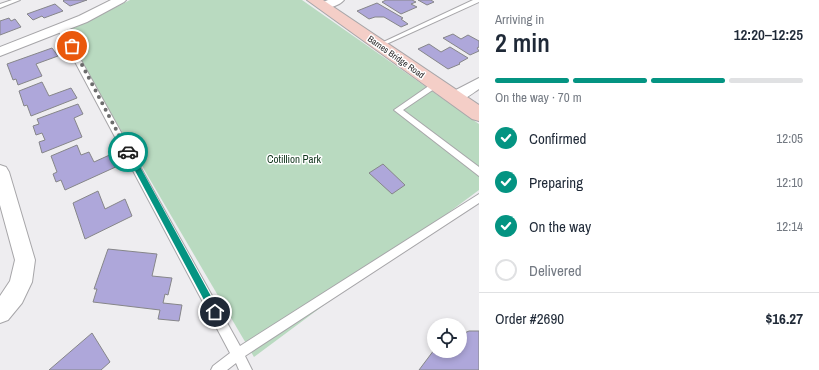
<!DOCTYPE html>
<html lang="en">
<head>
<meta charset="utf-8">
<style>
	body { margin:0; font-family:"Archivo Narrow",sans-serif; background:#f2f2f3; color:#1f2937; height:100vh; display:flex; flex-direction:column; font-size:15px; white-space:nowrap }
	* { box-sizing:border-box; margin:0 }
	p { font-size:13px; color:#747a83 }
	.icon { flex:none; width:22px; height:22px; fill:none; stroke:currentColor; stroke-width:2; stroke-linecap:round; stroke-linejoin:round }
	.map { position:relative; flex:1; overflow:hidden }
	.panel { display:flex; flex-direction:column; background:#fff; width:340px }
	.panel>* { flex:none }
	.tools { position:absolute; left:427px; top:318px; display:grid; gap:8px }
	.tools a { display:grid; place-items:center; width:40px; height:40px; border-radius:50%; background:#fff; box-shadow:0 2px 6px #0003; font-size:20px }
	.pin { position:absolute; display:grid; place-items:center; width:34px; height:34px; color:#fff; margin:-17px; border:2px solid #fff; border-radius:50%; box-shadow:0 1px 4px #0007 }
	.courier { position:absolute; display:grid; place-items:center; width:40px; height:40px; margin:-20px; border:3px solid #049482; border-radius:50%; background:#fff; color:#222; box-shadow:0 1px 5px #0007 }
	.head em { font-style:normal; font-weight:600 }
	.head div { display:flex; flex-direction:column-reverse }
	.head { display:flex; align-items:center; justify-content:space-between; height:68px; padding:0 16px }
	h1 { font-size:26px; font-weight:600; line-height:30px }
	.bar { display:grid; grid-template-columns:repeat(4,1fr); gap:6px 4px; align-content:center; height:48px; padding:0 16px }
	.bar i { height:5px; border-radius:3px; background:#e0e1e3 }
	.bar .selected { background:#049482 }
	.bar p { grid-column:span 4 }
	.line { display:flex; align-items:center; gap:10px; padding:0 16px; border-top:1px solid #e0e1e3 }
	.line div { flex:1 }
	ol { padding:0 16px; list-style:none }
	li { display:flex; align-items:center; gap:12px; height:44px }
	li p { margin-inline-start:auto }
	li .icon { padding:4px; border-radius:50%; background:#049482; color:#fff; stroke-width:4 }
	li:last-child { color:#747a83 }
	li i { width:22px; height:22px; border:2px solid #e0e1e3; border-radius:50% }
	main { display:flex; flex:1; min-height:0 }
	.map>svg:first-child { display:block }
	.green { fill:#b9dac0 }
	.building { fill:#aea7da; stroke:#868689 }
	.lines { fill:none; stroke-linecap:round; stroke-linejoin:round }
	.lane-casing { stroke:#a7a6a9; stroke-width:2 }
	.street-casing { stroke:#a7a6a9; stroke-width:2 }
	.secondary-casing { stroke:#a7a6a9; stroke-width:2 }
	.lane { fill:#fff; fill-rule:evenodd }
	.street { fill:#fff; fill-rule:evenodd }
	.secondary { fill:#f4cec7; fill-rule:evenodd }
	.route { fill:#049482 }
	.done { stroke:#6c6c6d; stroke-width:4; stroke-dasharray:0 7.2 }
	.labels { text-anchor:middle; stroke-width:3; stroke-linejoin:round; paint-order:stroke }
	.far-street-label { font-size:9px; fill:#262627; stroke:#fff }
	.park-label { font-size:11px; fill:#10351c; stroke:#fff }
</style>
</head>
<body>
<main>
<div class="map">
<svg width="479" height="370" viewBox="0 0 479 370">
	<rect width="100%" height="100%" fill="#eeedf0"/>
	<path class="green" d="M130 0H302L479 124V190L254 357 64 33Z"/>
	<path class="building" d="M64 0H87L70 6 63 1Z
		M386 0H412L416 2 411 4 417 7 401 14 382 2Z
		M418 0H431L434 2 427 5Z
		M377 3 403 18 401 19 408 24 401 27 384 17H375L369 19 357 11Z
		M55 4 63 11 44 18 42 16 33 20 27 14Z
		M9 18 11 21 15 19 21 27 0 35V21Z
		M453 34 461 39 468 35 479 41V47L477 48 479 51 470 55 443 38Z
		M429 44 441 52 450 47 468 58 459 63 460 64 448 69 418 49Z
		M52 48 58 56 36 64 42 76 18 85 16 79 13 80 7 64Z
		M42 82 49 96 71 88 77 98 31 116 27 105 24 106 19 91Z
		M78 104 83 114 74 118 82 137 42 153 39 142 45 140 42 133 36 135 33 126 39 124 37 119Z
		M77 145 81 155 89 152 94 162 114 153 120 165 65 190 61 180 56 182 53 174 57 172 51 156Z
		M383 164 405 185 392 194 369 173Z
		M98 191 105 209 125 199 132 216 85 239 73 203Z
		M108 249 157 254 152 276 172 278 168 295 165 294 163 303 182 305 179 321 158 319 160 310 93 302 97 289H94Z
		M469 331H479V370H419L434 350 460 351V335Z
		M92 333 110 362 101 370H49Z"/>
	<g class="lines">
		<g class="lane-casing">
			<path id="lane" d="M12 0H20L0 8V4Z
				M473 0H479V2L382 46 377 45Z
				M60 26 63 28 240 346 479 194V203L245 356 252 370H239L236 363 227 370H211L213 366 230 353 57 28Z
				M433 83H439L440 85 403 110 479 167V176L394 110Z"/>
		</g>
		<g class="street-casing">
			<path id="street" d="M111 0H126L124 2 87 22 0 56V47L79 16Z
				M328 0H344C339 6 326 10 319 8L317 6 319 4Z
				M479 78V89C470 95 460 104 450 101L448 97 450 93Z
				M0 165 6 167 9 172 35 260 32 282 22 303 8 320 0 323V296L10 281 15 260 0 205Z"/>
		</g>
		<g class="secondary-casing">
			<path id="secondary" d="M307 0H323L479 105V121L472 119Z"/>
		</g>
		<use href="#lane" class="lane"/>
		<use href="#street" class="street"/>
		<use href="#secondary" class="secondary"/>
	</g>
	<path class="route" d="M128 149 131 150 218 309 219 312 218 315 215 317 212 315 125 152Z"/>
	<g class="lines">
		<path class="done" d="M72 46 128 152"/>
	</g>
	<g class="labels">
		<g class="far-street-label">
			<text transform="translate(396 57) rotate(35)" y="3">Barnes Bridge Road</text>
		</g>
		<g class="park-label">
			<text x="294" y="163">Cotillion Park</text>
		</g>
	</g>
</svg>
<div class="tools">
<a><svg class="icon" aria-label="locate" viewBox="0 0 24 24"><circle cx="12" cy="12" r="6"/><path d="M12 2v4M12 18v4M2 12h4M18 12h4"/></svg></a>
</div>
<div class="pin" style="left:72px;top:46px;background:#ea580c"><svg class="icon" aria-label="bag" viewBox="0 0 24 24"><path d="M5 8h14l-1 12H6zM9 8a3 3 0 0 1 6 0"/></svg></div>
<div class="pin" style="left:215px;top:312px;background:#1f2937"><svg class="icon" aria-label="home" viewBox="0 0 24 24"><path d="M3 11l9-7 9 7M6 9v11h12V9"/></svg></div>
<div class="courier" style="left:128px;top:152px"><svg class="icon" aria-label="car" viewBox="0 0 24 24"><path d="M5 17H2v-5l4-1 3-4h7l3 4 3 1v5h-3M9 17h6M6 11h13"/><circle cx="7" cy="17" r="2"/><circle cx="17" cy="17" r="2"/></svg></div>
</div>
<section class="panel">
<div class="head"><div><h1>2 min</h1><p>Arriving in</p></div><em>12:20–12:25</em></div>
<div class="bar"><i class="selected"></i><i class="selected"></i><i class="selected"></i><i></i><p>On the way · 70 m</p></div>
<ol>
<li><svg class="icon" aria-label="check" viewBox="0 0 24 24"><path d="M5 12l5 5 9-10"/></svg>Confirmed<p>12:05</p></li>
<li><svg class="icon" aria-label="check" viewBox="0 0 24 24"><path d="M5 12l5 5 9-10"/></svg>Preparing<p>12:10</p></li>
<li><svg class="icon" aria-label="check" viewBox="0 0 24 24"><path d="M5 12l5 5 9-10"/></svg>On the way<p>12:14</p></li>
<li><i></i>Delivered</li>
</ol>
<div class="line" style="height:52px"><div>Order #2690</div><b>$16.27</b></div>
</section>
</main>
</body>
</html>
